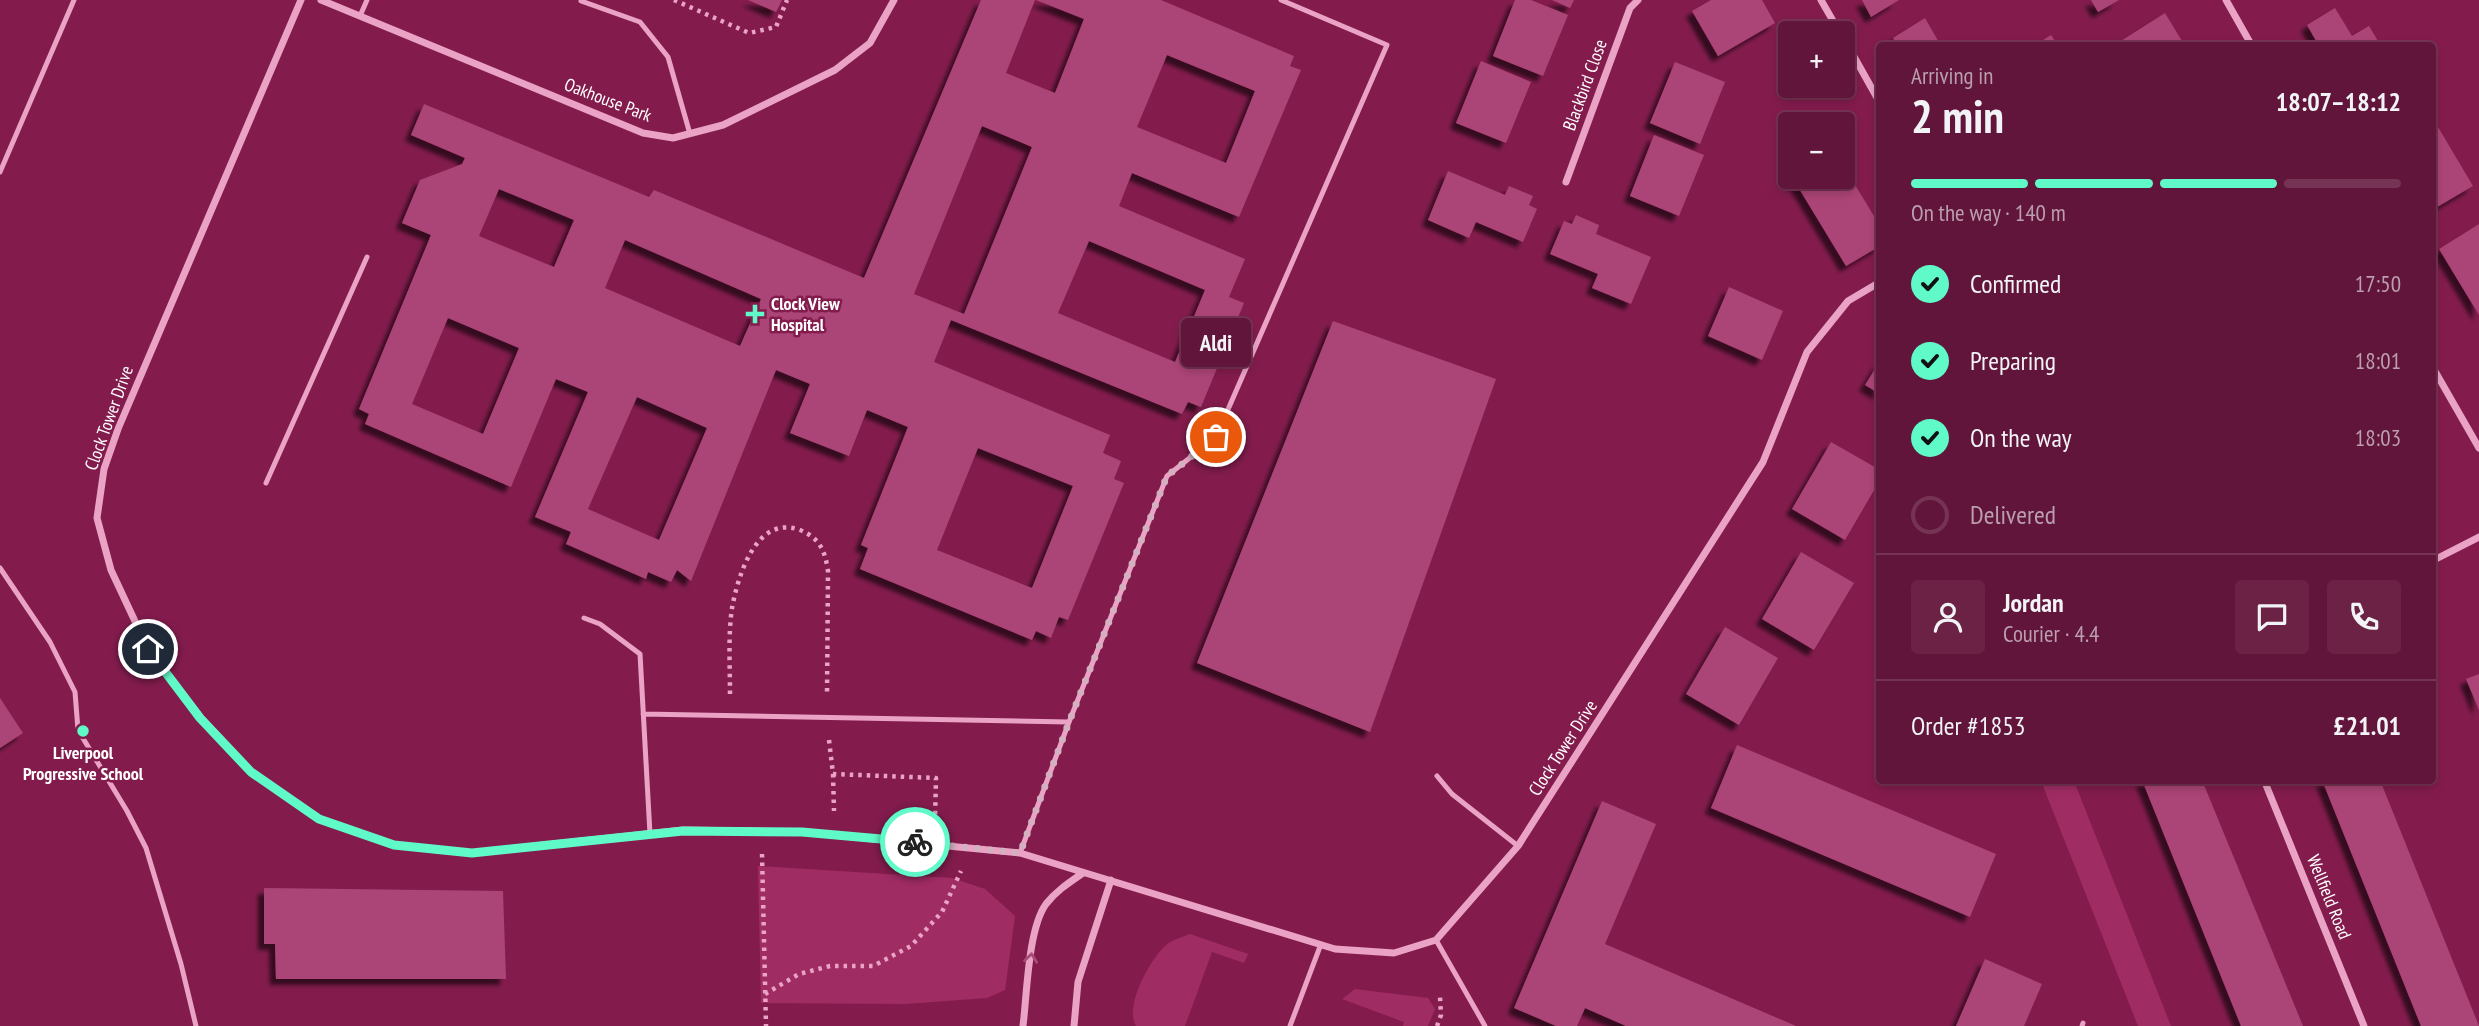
<!DOCTYPE html>
<html lang="en">
<head>
<meta charset="utf-8">
<style>
	body { margin:0; font-family:"PT Sans Narrow",sans-serif; background:#6b2245; color:#f1f3f6; height:100vh; display:flex; flex-direction:column; font-size:26px; white-space:nowrap }
	* { box-sizing:border-box; margin:0 }
	p { font-size:23px; color:#bb9faf }
	.icon { flex:none; width:38px; height:38px; fill:none; stroke:currentColor; stroke-width:2; stroke-linecap:round; stroke-linejoin:round }
	.map { position:relative; flex:1; overflow:hidden }
	.panel { position:absolute; left:1876px; top:42px; width:560px; height:742px; display:flex; flex-direction:column; background:#62153a; border-radius:7px; box-shadow:0 4px 10px #0003,0 0 0 2px #763454 }
	.panel>* { flex:none }
	.fabs { position:absolute; left:1778px; top:21px; display:grid; gap:14px }
	.fabs a { display:grid; place-items:center; width:77px; height:77px; border-radius:7px; background:#62153a; box-shadow:0 4px 10px #0003,0 0 0 2px #763454; font-size:35px }
	.pin { position:absolute; display:grid; place-items:center; width:60px; height:60px; color:#fff; margin:-30px; border:4px solid #fff; border-radius:50%; box-shadow:0 2px 7px #0007 }
	.courier { position:absolute; display:grid; place-items:center; width:70px; height:70px; margin:-35px; border:5px solid #60fac9; border-radius:50%; background:#fff; color:#222; box-shadow:0 2px 9px #0007 }
	.bubble { position:absolute; height:49px; border-radius:7px; background:#62153a; box-shadow:0 4px 10px #0003,0 0 0 2px #763454; font-size:23px; font-weight:700; line-height:49px; text-align:center }
	.summary em { font-style:normal; font-weight:700 }
	.summary div { display:flex; flex-direction:column-reverse }
	.summary { display:flex; align-items:center; justify-content:space-between; height:119px; padding:0 35px }
	h1 { font-size:46px; font-weight:700; line-height:52px }
	.bar { display:grid; grid-template-columns:repeat(4,1fr); gap:10px 7px; align-content:center; height:84px; padding:0 35px }
	.bar i { height:9px; border-radius:5px; background:#763454 }
	.bar .current { background:#60fac9 }
	.bar p { grid-column:span 4 }
	.line { display:flex; align-items:center; gap:18px; padding:0 35px; border-top:2px solid #763454 }
	.line div { flex:1 }
	.round { display:grid; place-items:center; flex:none; width:74px; height:74px; border-radius:7px; background:#6b2245 }
	ol { padding:0 35px; list-style:none }
	li { display:flex; align-items:center; gap:21px; height:77px }
	li p { margin-inline-start:auto }
	li .icon { padding:7px; border-radius:50%; background:#60fac9; color:#111; stroke-width:4 }
	li:last-child { color:#bb9faf }
	li i { width:38px; height:38px; border:4px solid #763454; border-radius:50% }
	.map>svg:first-child { display:block }
	.green { fill:#a02c64 }
	.building { fill:#ac4477; fill-rule:evenodd; filter:url(#shadow) }
	.lines { fill:none; stroke-linecap:round; stroke-linejoin:round }
	.path { stroke:#eaa3c5; stroke-width:4.5; stroke-dasharray:3.5 5; stroke-linecap:butt }
	.lane { stroke:#eaa3c5; stroke-width:5 }
	.street { stroke:#eaa3c5; stroke-width:7 }
	.oneway { stroke:#a74b77 }
	.done { stroke:#d4b0c1; stroke-width:7; stroke-dasharray:0 12.6 }
	.route { stroke:#60fac9; stroke-width:9 }
	.poi-dot { fill:#60fac9; stroke:#831c4d; stroke-width:2.5 }
	.labels { text-anchor:middle; stroke-width:5; stroke-linejoin:round; paint-order:stroke }
	.street-label { font-size:18px; fill:#fff; stroke:#831c4d }
	.poi-label { font-size:18px; font-weight:bold; fill:#fff; stroke:#831c4d; text-anchor:start }
</style>
</head>
<body>
<div class="map">
<svg width="2479" height="1026" viewBox="0 0 2479 1026">
	<defs>
		<filter id="shadow"><feDropShadow dx="-6" dy="6" stdDeviation="2" flood-color="#0009"/></filter>
	</defs>
	<rect width="100%" height="100%" fill="#831c4d"/>
	<path class="green" d="M2041 781H2074L2171 1026H2138Z
		M758 866 952 878 985 889 1015 916 1005 990 987 998 905 1004 761 1003Z
		M1190 934 1248 954 1244 963 1212 952 1185 1026H1136C1124 1006 1150 960 1165 946 1171 940 1183 937 1190 934Z
		M1355 989 1428 998 1435 1009 1428 1026H1403L1404 1022 1342 999Z"/>
	<path class="building" d="M748 0H782L776 12Z
		M981 0H1035L1006 73 1055 93 1084 19 1036 0H1161L1294 56 1290 66 1301 70 1239 217 1132 173 1119 206 1245 259 1229 297 1244 303 1201 407 1188 402 1182 414 951 320 934 362 1110 435 1103 453 1121 461 1114 479 1124 483 1068 620 1059 617 1051 638 1036 631 1032 640 860 569 868 548 861 545 908 427 867 410 849 456 790 433 810 384 776 370 691 581 677 570 671 582 648 572 646 579 566 544 571 532 535 517 588 392 556 379 511 487 365 424 369 414 359 409 431 235 402 223 420 180 462 164 465 158 411 135 424 104 649 197 654 190 864 278ZM1167 55 1255 91 1226 163 1137 127ZM982 126 1032 147 964 314 914 294ZM499 189 574 220 554 267 479 236ZM625 240 761 299 740 346 605 288ZM1089 241 1205 290 1175 362 1058 313ZM448 318 519 348 483 434 412 404ZM637 397 707 428 659 540 588 509ZM978 448 1073 486 1032 588 937 550Z
		M1515 0H1531L1568 15 1543 76 1493 56Z
		M1552 0H1574L1570 8Z
		M1711 0H1762L1775 23 1718 56 1692 11Z
		M1862 0H1899L1871 17Z
		M2091 0H2119L2098 12Z
		M2335 8 2352 36 2369 26 2381 46H2319L2307 25Z
		M2165 13 2185 46H2113Z
		M1925 18 1941 46H1898L1893 38Z
		M2051 35 2058 46H2034Z
		M1481 61 1531 82 1506 143 1456 123Z
		M1675 62 1725 82 1700 144 1650 123Z
		M2432 117 2473 186 2432 210Z
		M1654 135 1704 155 1679 216 1630 196Z
		M1843 165 1880 226V246L1846 266 1792 177H1843Z
		M1448 171 1505 195 1509 186 1533 196 1529 205 1537 209 1523 242 1476 222 1469 238 1428 220Z
		M1576 215 1599 225 1596 234 1651 257 1631 304 1592 288 1598 274 1550 254 1564 221 1572 224Z
		M2479 224V315L2439 249Z
		M1729 287 1783 311 1762 360 1708 336Z
		M1333 321 1496 379 1370 732 1197 663Z
		M1880 361V394L1865 385Z
		M1831 442 1880 470V480L1845 540 1792 509Z
		M1801 552 1854 583 1814 650 1762 619Z
		M1725 627 1778 658 1739 725 1686 694Z
		M2479 674V710L2466 679Z
		M0 698 23 733 0 748Z
		M1737 745 1996 854 1970 917 1711 808Z
		M2142 780H2202L2303 1026H2241Z
		M2322 780H2380L2479 1026H2421Z
		M1602 801 1656 824 1605 944 1796 1026H1626L1585 1008 1577 1026H1556L1514 1008Z
		M264 888 503 891 506 979H276L275 944H264Z
		M1985 959 2042 984 2024 1026H1956Z"/>
	<g class="lines">
		<path class="path" d="M674 0 749 33 776 27 787 0
			M730 694C730 666 728 635 732 608 738 576 756 514 800 530 820 538 825 551 828 571L827 696
			M829 740 833 774 936 778 935 821
			M833 774 834 811
			M762 854 766 1026
			M765 994 799 974 830 966H873L911 946 942 912 961 871
			M1437 1026 1441 1015 1440 997"/>
		<path class="lane" d="M581 1 640 22 668 57 690 134
			M360 16 367 0
			M0 172 74 0
			M266 483 367 257
			M0 568 50 642 75 692 78 730 127 811 146 848 181 964 196 1026
			M584 618 600 624 640 654 650 834
			M643 714 1069 722 1020 853
			M1069 722 1167 476 1216 437 1387 45 1281 0
			M1437 776 1452 794 1518 846
			M1436 940 1485 1026
			M1290 1026 1321 944
			M2082 1026 2083 1023"/>
		<path class="street" d="M301 0 118 429 104 469 97 518 111 570 148 649 200 717 251 772 319 819 394 845 472 853 683 830 801 832 1020 853 1335 949 1394 953 1436 940 1518 846 1763 462 1807 352 1848 301 1880 282
			M321 0 643 133 673 138 723 125 835 70 870 43 894 0
			M1821 0 1840 33
			M2226 0 2252 46
			M1843 37 1880 103
			M1566 182 1630 8 1638 0
			M2432 366 2479 448
			M2432 561 2479 537
			M2264 780 2364 1026
			M1023 1026C1027 994 1028 929 1046 904 1056 891 1070 882 1083 873
			M1074 1026 1078 982 1111 880"/>
	</g>
	<defs><path id="oneway-chevron" d="M-2-3.5L2.5 0L-2 3.5" fill="none" stroke-width="1.6" stroke-linecap="round" stroke-linejoin="round" transform="scale(1.75)"/></defs>
	<use class="oneway" href="#oneway-chevron" transform="translate(1031 958) rotate(-83)"/>
	<g class="lines">
		<path class="done" d="M915 842 1020 853 1069 722 1167 476 1216 437"/>
		<path class="route" d="M148 649 200 718 251 772 319 819 394 845 472 853 683 831 802 832 915 842"/>
	</g>
	<g class="poi-dot">
		<path d="M751.5 303.5h7v7h7v7h-7v7h-7v-7h-7v-7h7z"/>
		<circle cx="83" cy="731" r="7"/>
	</g>
	<g class="labels">
		<g class="street-label">
			<text transform="translate(1585 85) rotate(-70)" y="6">Blackbird Close</text>
			<text transform="translate(608 100) rotate(21)" y="6">Oakhouse Park</text>
			<text transform="translate(109 418) rotate(-70)" y="6">Clock Tower Drive</text>
			<text transform="translate(1563 748) rotate(-57)" y="6">Clock Tower Drive</text>
			<text transform="translate(2329 897) rotate(68)" y="6">Wellfield Road</text>
		</g>
		<g class="poi-label">
			<text x="771" y="310">Clock View<tspan x="771" dy="21">Hospital</tspan></text>
			<text x="83" y="759" text-anchor="middle">Liverpool<tspan x="83" dy="21">Progressive School</tspan></text>
		</g>
	</g>
</svg>
<div class="fabs">
<a>+</a>
<a>−</a>
</div>
<div class="pin" style="left:1216px;top:437px;background:#ea580c"><svg class="icon" aria-label="bag" viewBox="0 0 24 24"><path d="M5 8h14l-1 12H6zM9 8a3 3 0 0 1 6 0"/></svg></div>
<div class="pin" style="left:148px;top:649px;background:#1f2937"><svg class="icon" aria-label="home" viewBox="0 0 24 24"><path d="M3 11l9-7 9 7M6 9v11h12V9"/></svg></div>
<div class="courier" style="left:915px;top:842px"><svg class="icon" aria-label="bike" viewBox="0 0 24 24"><circle cx="6" cy="16" r="4"/><circle cx="18" cy="16" r="4"/><path d="M6 16l4-8h5l3 8M10 8l3 8H6M13 5h3"/></svg></div>
<div class="bubble" style="left:1181px;top:318px;width:70px">Aldi</div>
<section class="panel">
<div class="summary"><div><h1>2 min</h1><p>Arriving in</p></div><em>18:07–18:12</em></div>
<div class="bar"><i class="current"></i><i class="current"></i><i class="current"></i><i></i><p>On the way · 140 m</p></div>
<ol>
<li><svg class="icon" aria-label="check" viewBox="0 0 24 24"><path d="M5 12l5 5 9-10"/></svg>Confirmed<p>17:50</p></li>
<li><svg class="icon" aria-label="check" viewBox="0 0 24 24"><path d="M5 12l5 5 9-10"/></svg>Preparing<p>18:01</p></li>
<li><svg class="icon" aria-label="check" viewBox="0 0 24 24"><path d="M5 12l5 5 9-10"/></svg>On the way<p>18:03</p></li>
<li><i></i>Delivered</li>
</ol>
<div class="line" style="height:126px"><a class="round"><svg class="icon" aria-label="person" viewBox="0 0 24 24"><circle cx="12" cy="8" r="4"/><path d="M4 21q1-7 8-7t8 7"/></svg></a><div><b>Jordan</b><p>Courier · 4.4</p></div><a class="round"><svg class="icon" aria-label="chat" viewBox="0 0 24 24"><path d="M4 5h16v11H9l-5 4z"/></svg></a><a class="round"><svg class="icon" aria-label="phone" viewBox="0 0 24 24"><path d="M5 4h4l2 5-3 2q2 4 5 5l2-3 5 2v4C11 20 4 13 5 4z"/></svg></a></div>
<div class="line" style="height:91px"><div>Order #1853</div><b>£21.01</b></div>
</section>
</div>
</body>
</html>
